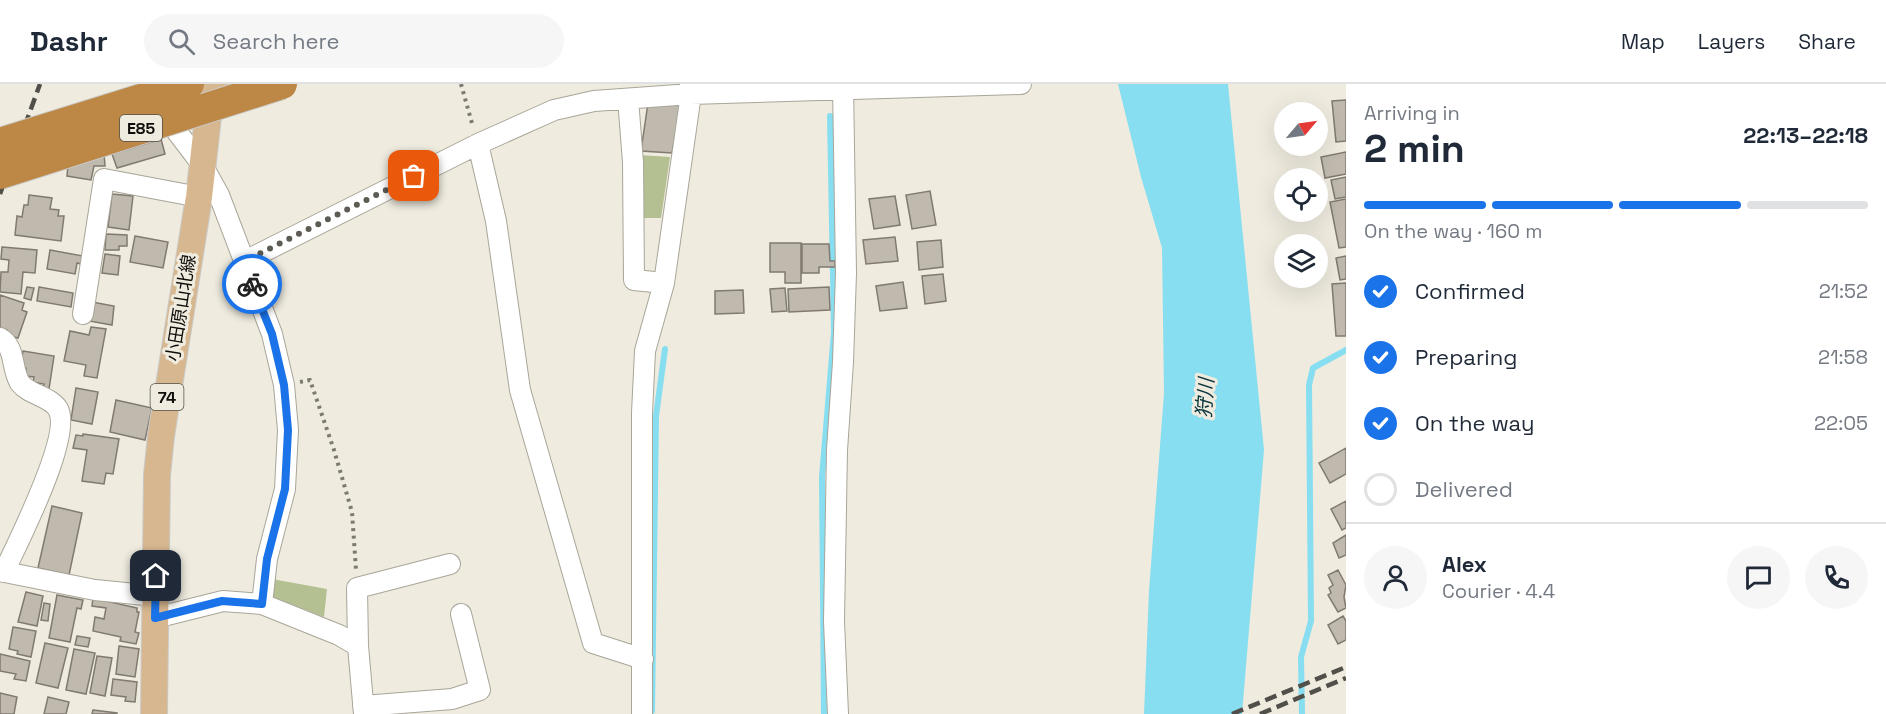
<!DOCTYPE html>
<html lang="en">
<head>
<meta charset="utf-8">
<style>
	body { margin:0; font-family:"Space Grotesk","Noto Sans JP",sans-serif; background:#f6f6f7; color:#1f2937; height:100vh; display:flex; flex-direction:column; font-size:22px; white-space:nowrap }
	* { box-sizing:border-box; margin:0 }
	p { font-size:20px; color:#747a83 }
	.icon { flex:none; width:33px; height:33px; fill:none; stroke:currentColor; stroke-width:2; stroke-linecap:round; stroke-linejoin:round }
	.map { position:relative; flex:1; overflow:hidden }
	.side { display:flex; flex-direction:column; background:#fff; width:540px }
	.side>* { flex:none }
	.needle { width:39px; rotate:61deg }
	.buttons { position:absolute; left:1274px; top:18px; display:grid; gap:12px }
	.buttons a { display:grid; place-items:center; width:54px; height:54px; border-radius:50%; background:#fff; box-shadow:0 6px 24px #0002; font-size:30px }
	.pin { position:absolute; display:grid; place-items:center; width:51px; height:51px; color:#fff; margin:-26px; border-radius:12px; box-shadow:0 3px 9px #0006 }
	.courier { position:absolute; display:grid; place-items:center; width:60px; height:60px; margin:-30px; border:4px solid #1a73e8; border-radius:50%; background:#fff; color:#222; box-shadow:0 2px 8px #0007 }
	.summary em { font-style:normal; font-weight:800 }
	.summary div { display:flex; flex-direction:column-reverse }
	.summary { display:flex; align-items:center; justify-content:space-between; height:102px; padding:0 18px }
	h1 { font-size:39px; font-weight:800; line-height:45px }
	.bar { display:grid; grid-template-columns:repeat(4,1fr); gap:9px 6px; align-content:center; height:72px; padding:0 18px }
	.bar i { height:8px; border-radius:4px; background:#e0e1e3 }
	.bar .on { background:#1a73e8 }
	.bar p { grid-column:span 4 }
	.line { display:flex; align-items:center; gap:15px; padding:0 18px; border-top:2px solid #e0e1e3 }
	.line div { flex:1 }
	.round { display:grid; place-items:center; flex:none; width:63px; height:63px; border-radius:32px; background:#f6f6f7 }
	ol { padding:0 18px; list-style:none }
	li { display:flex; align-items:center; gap:18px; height:66px }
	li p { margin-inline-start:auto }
	li .icon { padding:6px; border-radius:50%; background:#1a73e8; color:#fff; stroke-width:4 }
	li:last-child { color:#747a83 }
	li i { width:33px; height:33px; border:3px solid #e0e1e3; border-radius:50% }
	header { display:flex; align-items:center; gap:36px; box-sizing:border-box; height:84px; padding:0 30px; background:#fff; border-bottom:2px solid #e0e1e3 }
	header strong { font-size:28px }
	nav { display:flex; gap:33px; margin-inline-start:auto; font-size:21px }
	.search { width:420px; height:54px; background:#f6f6f7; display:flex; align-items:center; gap:15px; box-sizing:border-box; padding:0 21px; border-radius:33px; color:#747a83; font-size:22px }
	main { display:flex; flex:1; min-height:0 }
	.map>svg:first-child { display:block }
	.green { fill:#b4c092 }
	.water { fill:#87def0 }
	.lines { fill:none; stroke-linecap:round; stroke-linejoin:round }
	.stream { stroke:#87def0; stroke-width:6 }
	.building { fill:#c0b9ae; stroke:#807a70; stroke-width:1.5 }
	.minor-casing { stroke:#a8a599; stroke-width:22 }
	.major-casing { stroke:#cacac9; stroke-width:28 }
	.path { stroke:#7c7a72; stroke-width:4; stroke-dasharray:3 4.5; stroke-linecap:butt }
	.minor { stroke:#fff; stroke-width:20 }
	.major { stroke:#d7b78f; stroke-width:26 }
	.rail { stroke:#514f49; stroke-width:4.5; stroke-dasharray:12 6; stroke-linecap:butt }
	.highway-bridge-casing { stroke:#cacac9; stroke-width:32; stroke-linecap:butt }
	.highway-bridge { stroke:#bd8745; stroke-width:30 }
	.done { stroke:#5d5b54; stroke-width:6; stroke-dasharray:0 10.8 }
	.route { stroke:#1a73e8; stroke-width:8 }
	.labels { text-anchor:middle; stroke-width:6; stroke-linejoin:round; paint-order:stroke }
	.shield { fill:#efebdf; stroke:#525049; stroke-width:1.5 }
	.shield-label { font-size:16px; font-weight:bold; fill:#0e0d09 }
	.street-label { font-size:18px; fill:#0e0d09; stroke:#efebdf }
	.water-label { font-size:20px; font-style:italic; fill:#09353c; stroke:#efebdf }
</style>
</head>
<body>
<header>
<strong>Dashr</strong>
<div class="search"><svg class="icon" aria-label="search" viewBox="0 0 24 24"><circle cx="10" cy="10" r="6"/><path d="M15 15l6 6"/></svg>Search here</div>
<nav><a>Map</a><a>Layers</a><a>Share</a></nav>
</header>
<main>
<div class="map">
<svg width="1346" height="630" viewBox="0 0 1346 630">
	<rect width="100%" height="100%" fill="#efebdf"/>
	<path class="green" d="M639 71 670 73 661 134H640Z
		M272 495 327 505 324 533 268 511Z"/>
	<path class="water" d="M1118 0H1228L1264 366 1242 630H1144L1149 507 1164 309 1162 164 1141 93Z"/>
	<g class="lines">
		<path class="stream" d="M652 627 656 332 665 265
			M824 630 822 393 834 248 830 32
			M1302 630 1301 573 1311 537 1309 301 1313 284 1346 266"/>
	</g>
	<path class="building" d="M1346 16V57L1336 58 1332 17Z
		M682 18 672 69 641 67 648 19Z
		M161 55 165 70 117 84 112 70Z
		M1346 68V90L1325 94 1321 73Z
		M104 69 105 82H94L91 96 67 92 68 81Z
		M1346 93V113L1335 115 1331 96Z
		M930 107 936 141 912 145 906 111Z
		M112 110 133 112 129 146 108 143Z
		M29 111 52 114 50 125 59 126 58 132H64L61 157 15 151 17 132 22 133 24 121H28Z
		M895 112 900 141 874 145 869 115Z
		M1346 115V163L1339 164 1330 118Z
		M106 150 127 151V162H119V166H105Z
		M135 152 168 158 163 184 130 178Z
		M895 153 898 177 866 180 863 156Z
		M941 156 943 183 919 186 917 158Z
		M770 159H801V199H785V188H770Z
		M802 160H829L830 177H835V183H819V189H802Z
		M2 163 37 166 35 189 23 188 21 210 0 208 1 188H8L9 176 1 175Z
		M50 166 83 172 81 180 77 179 75 190 47 185Z
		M105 170 120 172 118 191 102 189Z
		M1346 172V195L1340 196 1336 174Z
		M943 190 946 217 925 220 922 192Z
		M903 198 907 224 880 227 876 202Z
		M1346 199V252H1336L1332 200Z
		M27 203 34 204 31 216 24 214Z
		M39 203 73 209 71 223 37 217Z
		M829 203 830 226 789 228 788 205Z
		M785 204 787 227 772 228 770 205Z
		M743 206 744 229 715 230V207Z
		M0 211 24 219 22 226 27 228 18 254 6 251 7 246 0 244Z
		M92 218 114 222 112 241 89 237Z
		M91 243 106 245 97 294 84 292 86 281 64 277 70 247 89 251Z
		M23 267 54 272 49 305 43 304 44 300 33 298 34 293 25 292 26 284 20 283Z
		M76 304 98 308 92 340 71 336Z
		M116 316 152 324 145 356 110 348Z
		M83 350 119 355 113 390 106 389 104 400 82 397 87 366 73 364 76 351 83 352Z
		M1346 364V390L1330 399 1319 379Z
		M1346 417V444L1342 446 1331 425Z
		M52 422 82 429 69 491 38 484Z
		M1346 451V471L1339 474 1333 459Z
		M1338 486 1346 501 1344 513 1346 524 1338 528 1328 511 1331 509 1329 504 1333 501 1328 491Z
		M26 508 43 512 37 542 18 538Z
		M57 511 83 516 81 525 77 524 70 558 49 554Z
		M93 514 137 524V528H139L135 548 139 549 136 560 120 557 121 553 93 547 95 533 104 535 106 524 92 522Z
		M44 519 50 520 48 537 41 536Z
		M1343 532 1346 537V556L1338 560 1328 541Z
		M13 543 36 547 31 573 17 570 18 567 9 565Z
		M77 552 90 554 88 563 75 561Z
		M45 559 68 564 58 604 36 599Z
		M119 562 139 565 135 593 116 590Z
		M74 565 95 569 86 610 66 606Z
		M0 570 30 577 26 597 14 595 16 590 0 587Z
		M97 572 112 574 105 612 90 609Z
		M113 595 137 598 135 618 125 617 126 613 111 611Z
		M0 609 17 613 14 630H0Z
		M48 613 69 618 66 630H44Z
		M93 626 117 629V630H92Z"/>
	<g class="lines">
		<g class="minor-casing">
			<path id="minor" d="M628 15 633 78 634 196 664 199
				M478 60 496 137 520 306 593 559 643 575
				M243 178 478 60 554 26 594 17 691 10 1021 0
				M83 230 104 95 199 113
				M0 254C16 263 11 285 20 299 29 311 50 312 58 325 73 351 17 460 4 488
				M0 487 95 506 156 512
				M262 520 339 551 358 562
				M155 534 223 517 262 520 267 475 285 405 288 346 284 301 272 250 219 111 203 82 162 28
				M363 622 452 615 480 606 461 530
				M364 630 358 562 357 504 450 480
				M642 630V329L645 267 664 199 691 10 690 0
				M838 630 834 537 837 366 843 278 846 189 843 0"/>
		</g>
		<g class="major-casing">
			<path id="major" d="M154 630 157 391 161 352 199 113 210 15 216 0"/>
		</g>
		<path class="path" d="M461 0 473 43
			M300 298 310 296 334 366 352 428 356 486"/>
		<use href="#minor" class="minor"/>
		<use href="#major" class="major"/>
		<path class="rail" d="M0 110 40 0
			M1232 630 1346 583
			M1260 630 1346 594"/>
		<g class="highway-bridge-casing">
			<path id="highway-bridge" d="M0 59 189 0
				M0 90 282 0"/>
		</g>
		<use href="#highway-bridge" class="highway-bridge"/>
	</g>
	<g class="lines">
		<path class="done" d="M252 200 243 178 414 92"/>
		<path class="route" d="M156 492 155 534 222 517 262 520 267 475 285 405 288 346 284 301 272 250 252 200"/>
	</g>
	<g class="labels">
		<g class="shield">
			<rect x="120" y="31" width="42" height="26" rx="4.5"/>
			<rect x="150.5" y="300" width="33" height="26" rx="4.5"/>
		</g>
		<g class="shield-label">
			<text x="141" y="50">E85</text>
			<text x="167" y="319">74</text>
		</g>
		<g class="street-label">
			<text transform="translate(181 224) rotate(-81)" y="6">小田原山北線</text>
		</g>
		<g class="water-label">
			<text transform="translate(1205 314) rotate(-86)" y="7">狩川</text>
		</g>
	</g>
</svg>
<div class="buttons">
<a><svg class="needle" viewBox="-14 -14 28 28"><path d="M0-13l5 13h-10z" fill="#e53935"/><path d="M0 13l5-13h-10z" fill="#747a83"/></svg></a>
<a><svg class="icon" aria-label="locate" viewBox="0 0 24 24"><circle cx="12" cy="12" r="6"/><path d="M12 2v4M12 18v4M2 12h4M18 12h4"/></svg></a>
<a><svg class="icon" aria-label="layers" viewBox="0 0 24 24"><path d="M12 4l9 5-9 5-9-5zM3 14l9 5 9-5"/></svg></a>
</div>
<div class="pin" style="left:414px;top:92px;background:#ea580c"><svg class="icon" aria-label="bag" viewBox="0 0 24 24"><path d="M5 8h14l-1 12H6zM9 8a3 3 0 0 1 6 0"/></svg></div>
<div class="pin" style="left:156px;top:492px;background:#1f2937"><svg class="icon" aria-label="home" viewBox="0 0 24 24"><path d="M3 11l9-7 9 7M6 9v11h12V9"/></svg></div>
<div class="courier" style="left:252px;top:200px"><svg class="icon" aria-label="bike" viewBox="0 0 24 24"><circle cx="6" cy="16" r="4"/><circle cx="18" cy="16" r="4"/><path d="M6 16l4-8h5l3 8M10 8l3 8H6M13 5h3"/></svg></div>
</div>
<section class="side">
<div class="summary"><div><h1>2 min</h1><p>Arriving in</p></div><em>22:13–22:18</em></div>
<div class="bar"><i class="on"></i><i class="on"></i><i class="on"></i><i></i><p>On the way · 160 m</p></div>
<ol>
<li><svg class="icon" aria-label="check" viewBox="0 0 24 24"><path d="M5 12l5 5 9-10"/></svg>Confirmed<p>21:52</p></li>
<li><svg class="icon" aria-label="check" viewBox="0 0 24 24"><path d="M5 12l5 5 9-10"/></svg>Preparing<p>21:58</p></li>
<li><svg class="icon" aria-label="check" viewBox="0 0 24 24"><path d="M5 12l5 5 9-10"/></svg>On the way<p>22:05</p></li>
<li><i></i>Delivered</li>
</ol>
<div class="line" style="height:108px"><a class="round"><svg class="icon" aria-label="person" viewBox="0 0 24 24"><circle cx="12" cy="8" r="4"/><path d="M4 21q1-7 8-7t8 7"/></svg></a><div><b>Alex</b><p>Courier · 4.4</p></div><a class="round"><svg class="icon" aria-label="chat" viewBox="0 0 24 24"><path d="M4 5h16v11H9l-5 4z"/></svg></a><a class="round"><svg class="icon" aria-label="phone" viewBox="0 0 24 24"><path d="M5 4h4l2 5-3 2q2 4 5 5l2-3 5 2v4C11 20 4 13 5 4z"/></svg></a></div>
</section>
</main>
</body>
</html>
